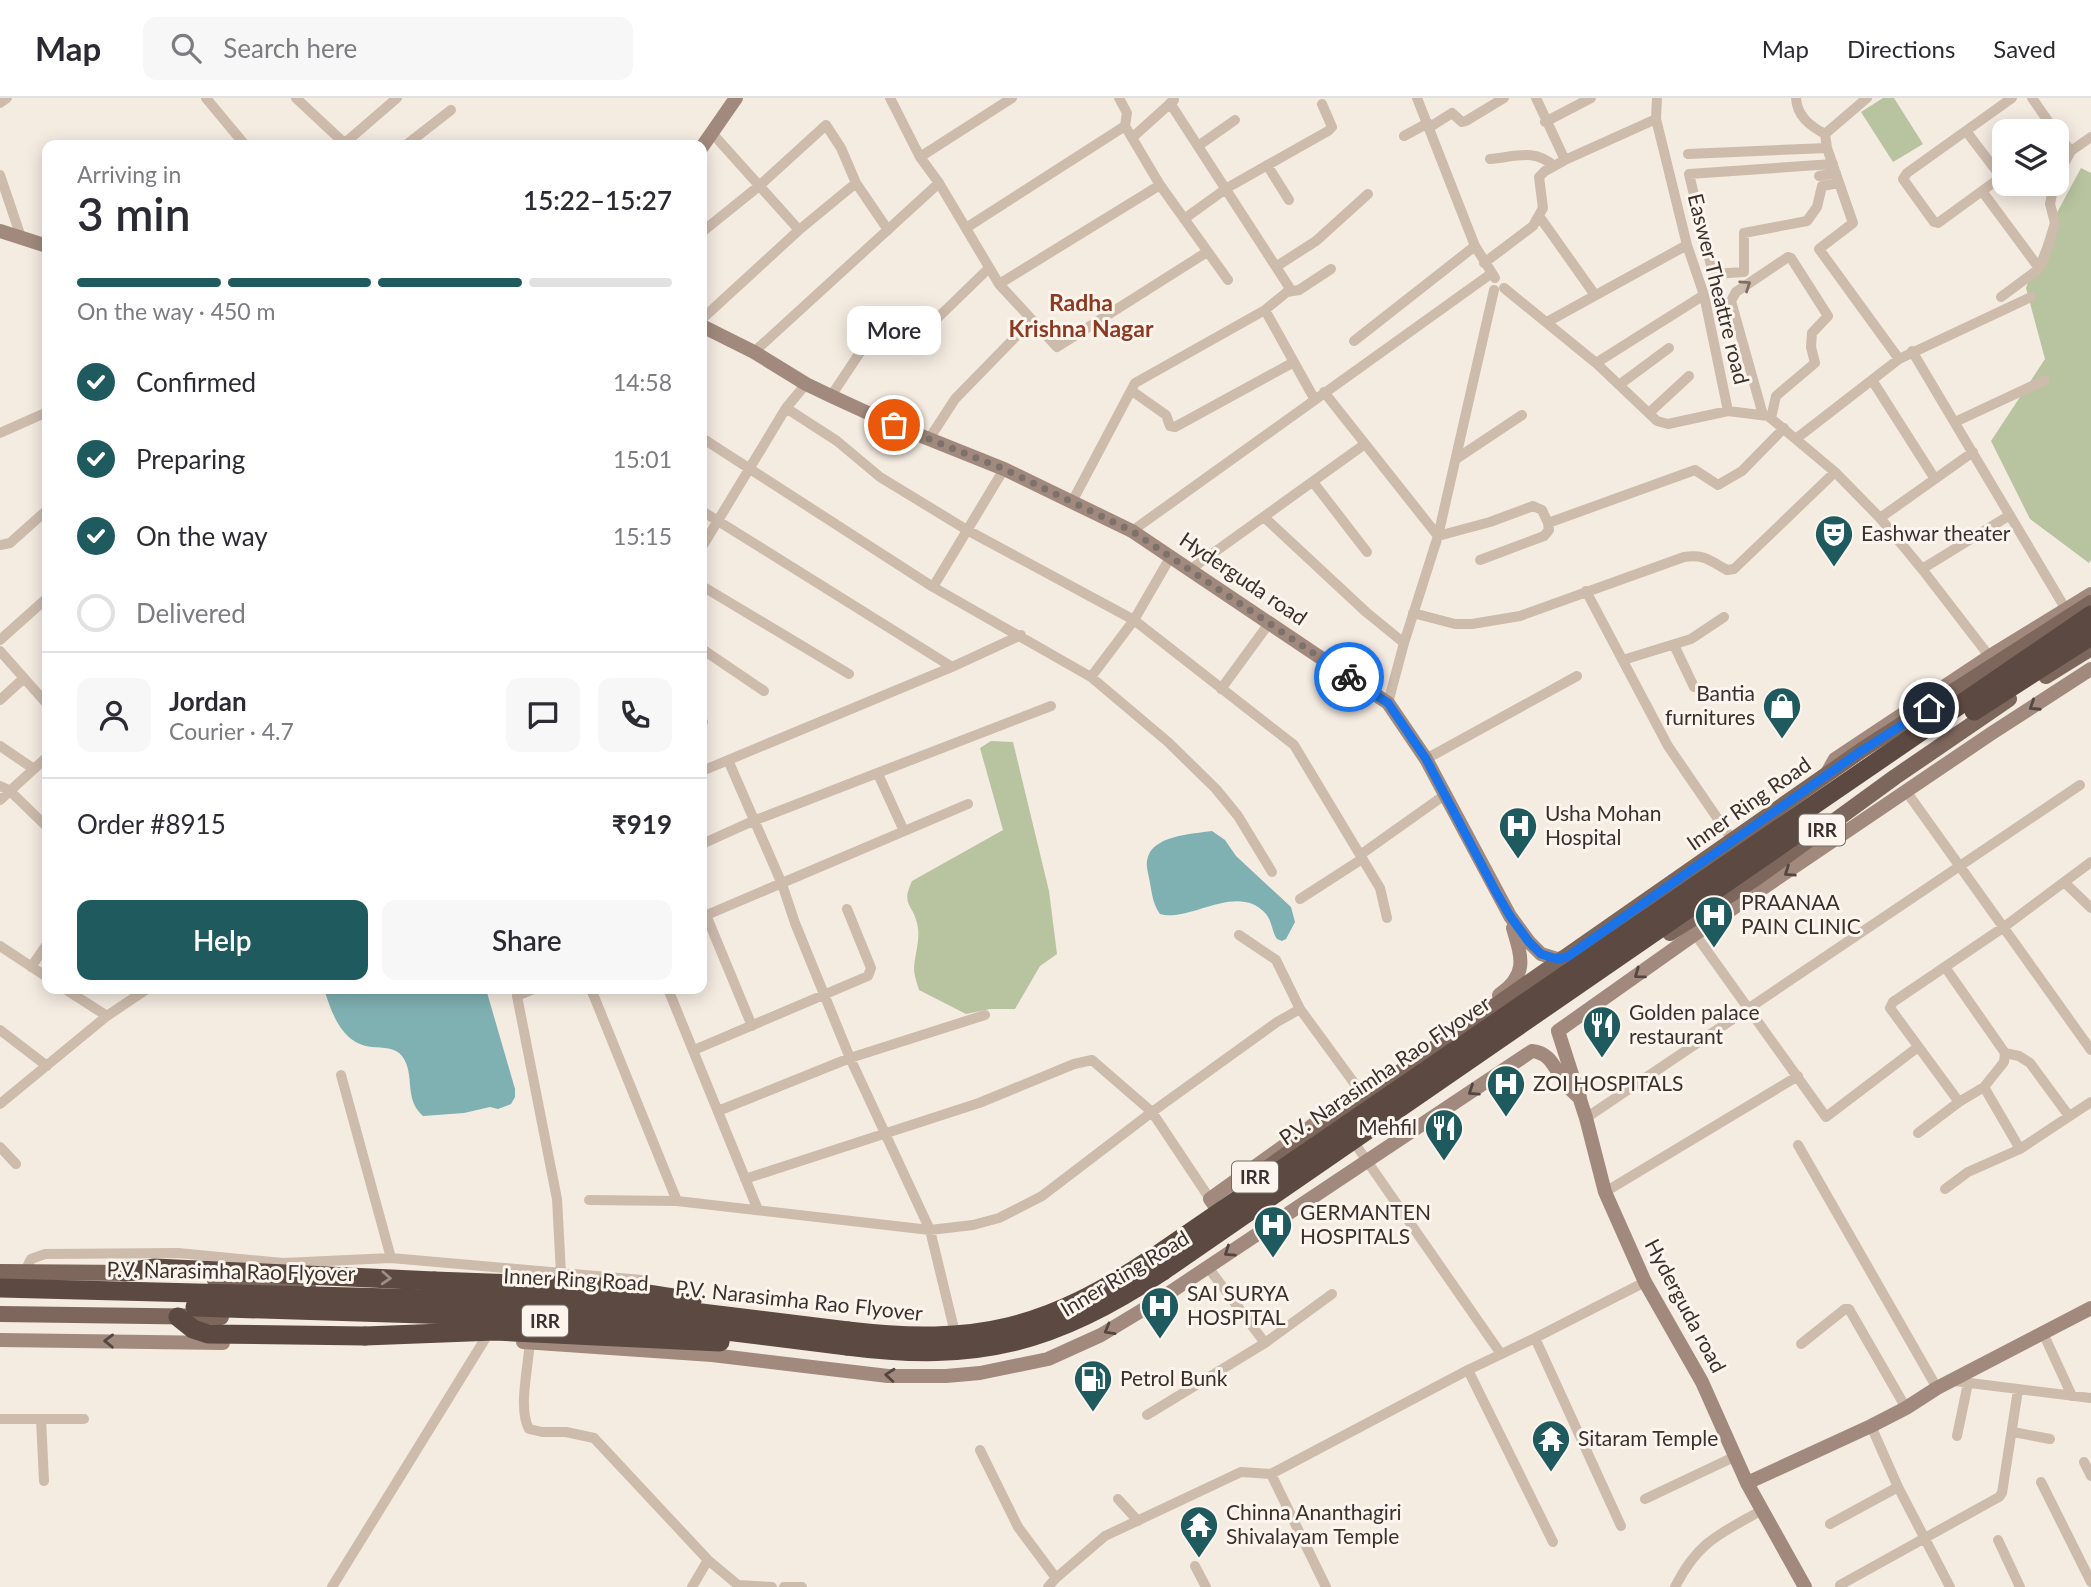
<!DOCTYPE html>
<html lang="en">
<head>
<meta charset="utf-8">
<style>
	body { margin:0; font-family:Lato,sans-serif; background:#f7f7f7; color:#2b2b33; height:100vh; display:flex; flex-direction:column; font-size:26px; white-space:nowrap }
	* { box-sizing:border-box; margin:0 }
	p { font-size:23px; color:#7c7c81 }
	.icon { flex:none; width:38px; height:38px; fill:none; stroke:currentColor; stroke-width:2; stroke-linecap:round; stroke-linejoin:round }
	.map { position:relative; flex:1; overflow:hidden }
	.side { position:absolute; left:42px; top:42px; width:665px; height:854px; display:flex; flex-direction:column; background:#fff; border-radius:14px; box-shadow:0 4px 18px #0003 }
	.side>* { flex:none }
	.fabs { position:absolute; left:1992px; top:21px; display:grid; gap:14px }
	.fabs a { display:grid; place-items:center; width:77px; height:77px; border-radius:14px; background:#fff; box-shadow:0 4px 18px #0003; font-size:35px }
	.pin { position:absolute; display:grid; place-items:center; width:60px; height:60px; color:#fff; margin:-30px; border:4px solid #fff; border-radius:50%; box-shadow:0 2px 7px #0007 }
	.courier { position:absolute; display:grid; place-items:center; width:70px; height:70px; margin:-35px; border:5px solid #1a73e8; border-radius:50%; background:#fff; color:#222; box-shadow:0 2px 9px #0007 }
	.bubble { position:absolute; height:49px; border-radius:14px; background:#fff; box-shadow:0 4px 18px #0003; font-size:23px; font-weight:600; line-height:49px; text-align:center }
	.overview em { font-style:normal; font-weight:600 }
	.overview div { display:flex; flex-direction:column-reverse }
	.overview { display:flex; align-items:center; justify-content:space-between; height:119px; padding:0 35px }
	h1 { font-size:46px; font-weight:600; line-height:52px }
	.bar { display:grid; grid-template-columns:repeat(4,1fr); gap:10px 7px; align-content:center; height:84px; padding:0 35px }
	.bar i { height:9px; border-radius:5px; background:#e1e1e2 }
	.bar .current { background:#1f5a5e }
	.bar p { grid-column:span 4 }
	.line { display:flex; align-items:center; gap:18px; padding:0 35px; border-top:2px solid #e1e1e2 }
	.line div { flex:1 }
	.round { display:grid; place-items:center; flex:none; width:74px; height:74px; border-radius:14px; background:#f7f7f7 }
	ol { padding:0 35px; list-style:none }
	li { display:flex; align-items:center; gap:21px; height:77px }
	li p { margin-inline-start:auto }
	li .icon { padding:7px; border-radius:50%; background:#1f5a5e; color:#fff; stroke-width:4 }
	li:last-child { color:#7c7c81 }
	li i { width:38px; height:38px; border:4px solid #e1e1e2; border-radius:50% }
	.primary-button { display:flex; gap:14px; margin-top:auto; padding:14px 35px }
	.primary-button a { flex:1; height:80px; border-radius:14px; background:#1f5a5e; color:#fff; font-size:28px; font-weight:600; line-height:80px; text-align:center }
	.primary-button a+a { background:#f7f7f7; color:#2b2b33 }
	header { display:flex; align-items:center; gap:42px; box-sizing:border-box; height:98px; padding:0 35px; background:#fff; border-bottom:2px solid #e1e1e2 }
	header strong { font-size:33px }
	nav { display:flex; gap:38px; margin-inline-start:auto; font-size:24px }
	.search { width:490px; height:63px; background:#f7f7f7; display:flex; align-items:center; gap:18px; box-sizing:border-box; padding:0 24px; border-radius:14px; color:#7c7c81; font-size:26px }
	.map>svg:first-child { display:block }
	.green { fill:#b8c4a0 }
	.water { fill:#7fb0b2 }
	.lines { fill:none; stroke-linecap:round; stroke-linejoin:round }
	.street { stroke:#cdbbac; stroke-width:10 }
	.secondary { stroke:#a18a7d; stroke-width:14 }
	.primary { stroke:#7d675c; stroke-width:16 }
	.highway { stroke:#5c4a42; stroke-width:19 }
	.highway-bridge { stroke:#5c4a42; stroke-width:19 }
	.oneway { stroke:#7d6f65 }
	.oneway2 { stroke:#544640 }
	.oneway3 { stroke:#9c8e87 }
	.done { stroke:#7c716b; stroke-width:7; stroke-dasharray:0 12.6 }
	.route { stroke:#1a73e8; stroke-width:9 }
	.labels { text-anchor:middle; stroke-width:6; stroke-linejoin:round; paint-order:stroke }
	.shield { fill:#fbf5ee; stroke:#756b66; stroke-width:2 }
	.shield-label { font-size:19px; font-weight:bold; fill:#3b302b }
	.street-label { font-size:21px; fill:#3b302b; stroke:#fbf5ee }
	.poi-label { font-size:21px; fill:#3b302b; stroke:#fbf5ee; text-anchor:start }
	.neighbourhood-label { font-size:23px; font-weight:bold; fill:#8c3b22; stroke:#fbf5ee }
</style>
</head>
<body>
<header>
<strong>Map</strong>
<div class="search"><svg class="icon" aria-label="search" viewBox="0 0 24 24"><circle cx="10" cy="10" r="6"/><path d="M15 15l6 6"/></svg>Search here</div>
<nav><a>Map</a><a>Directions</a><a>Saved</a></nav>
</header>
<div class="map">
<svg width="2091" height="1489" viewBox="0 0 2091 1489">
	<rect width="100%" height="100%" fill="#f4ebe1"/>
	<path class="green" d="M1883 0H1894L1923 46 1893 64 1861 14Z
		M2081 70 2091 75V462L2089 465 2030 421 1991 343 2045 261 2026 190 2053 122Z
		M991 643 1013 644 1049 793 1057 856 1040 868 1015 911H990L966 916 919 892C917 885 914 877 914 870 915 855 921 840 917 825 912 805 901 807 912 783L1003 732 980 650Z"/>
	<path class="water" d="M1212 733 1225 742 1236 758 1291 809 1295 824 1286 841 1282 843 1277 841C1272 834 1272 823 1266 816 1238 783 1189 825 1160 816 1153 806 1152 796 1150 785 1149 778 1146 770 1147 763 1150 737 1193 736 1212 733Z
		M324 891H486L515 991V999L511 1006 498 1011 490 1009 464 1015 423 1018C403 1000 416 977 402 958 395 949 383 950 372 949 342 946 332 916 324 891Z"/>
	<g class="lines">
		<path class="street" d="M206 0 245 47
			M296 0 342 43 346 44 397 0
			M890 0 920 59 939 85 999 186 1057 249 1207 154
			M1119 0 1127 15 1125 28 1160 87 1228 182
			M1417 0 1475 148 1495 180
			M1536 0 1565 62 1656 21
			M1657 0 1656 21 1687 147 1704 197 1728 313 1768 318 1835 374 1880 420 1922 471 1993 563
			M1796 0C1797 18 1810 28 1825 36
			M1867 0 1825 36 1827 50 1853 125 1819 151 1899 261
			M2032 0 2055 33
			M0 5 7 0
			M1545 24 1591 0
			M1430 29 1452 15 1462 24 1466 23 1504 0
			M1966 33 2001 79
			M712 35 799 132
			M2056 35 2071 53
			M1404 38 1428 25
			M1133 39 1174 2
			M406 47 451 12
			M1198 48 1235 22
			M1688 56 1827 50
			M920 59 1012 0
			M1490 61C1515 59 1534 50 1554 68
			M1833 66 1689 76 1713 176 1744 174V135L1807 123 1817 109 1822 88 1839 85
			M1267 67 1289 102
			M0 77 21 139
			M2004 77 1938 125 1934 124 1903 81 1907 75 2012 0
			M1819 78 1836 75
			M2056 80 2071 53 2091 39
			M1982 93 2039 170
			M1539 118 1595 197
			M1184 121 1227 90 1328 33 1332 29 1322 6
			M966 130 1125 28
			M702 134 759 88 826 27 841 50 856 85 888 132
			M1484 165 1533 128 1543 110 1539 79 1545 73 1565 62
			M1277 168 1316 143 1368 96
			M999 186 1160 87
			M1504 190 1596 265 1657 323 1668 326 1728 313
			M1287 194 1299 192 1331 171
			M2001 199 2036 173 2043 164 2055 125 2050 106 2054 86
			M1265 212 1315 302
			M702 221 799 132 856 85
			M1547 224 1687 147
			M1354 243 1475 148
			M1912 253 2068 515
			M754 254 939 85
			M1596 265 1704 197
			M1872 282 1935 381
			M1619 287 1669 250
			M1132 293 1166 317 1170 328 1175 329 1294 264
			M1324 294 1438 438 1490 424 1533 408 1542 412 1548 425 1695 372 1718 387 1742 373 1784 330
			M831 298 861 253 884 239 906 244 918 239 989 170
			M786 310 837 343 880 379 967 432 1134 522 1294 647 1380 790 1387 820
			M1649 315 1689 278
			M1763 317 1731 203 1736 194 1788 159 1791 160 1828 218 1812 235 1811 249 1815 265 1776 298 1771 320
			M1955 324 2045 282
			M0 335 45 315
			M702 340 933 489 1091 579 1168 644 1216 691 1238 718 1272 774
			M1797 340 1899 261 2031 199
			M929 341 955 301 1031 223
			M1456 361 1522 317
			M1313 384 1367 454
			M1073 402 1135 285 1265 212 1287 194 1289 189 1170 5
			M702 413 952 569
			M1264 419 1366 514 1404 545
			M1880 420 1973 354
			M1132 433 1492 175
			M0 447 10 445 47 412
			M702 449 786 310 806 286
			M1480 462 1544 438 1549 432 1548 425
			M1191 471 1365 346
			M1922 471 2010 417
			M702 488 849 576
			M933 489 1004 371
			M1586 493 1668 648 1733 743
			M1413 515 1455 526H1472L1520 518 1684 459C1706 456 1710 463 1727 472L1734 471 1835 374
			M0 542 47 500
			M1674 547 1694 589
			M702 551 764 593
			M0 553 47 606
			M1623 562 1691 541 1724 519
			M1091 579 1134 522 1171 458
			M1221 591 1270 524
			M0 602 24 580
			M1388 605 1404 545 1438 438 1494 192
			M702 624H703
			M0 648 34 671
			M1426 661 1577 578
			M728 662 782 786 795 825 850 960 930 1132 955 1235
			M702 673 952 569 1021 537
			M878 676 904 733
			M0 688 9 692 47 729
			M1906 693 2091 952
			M0 702 47 659
			M702 746 753 723 1051 608
			M1360 757 1446 696
			M2064 784 2091 810
			M1300 801 1362 761
			M706 817 752 928
			M702 819 968 706
			M1695 836 1826 1019 1918 949
			M1239 837 1276 862 1300 911 1360 993
			M0 848 47 879
			M31 869 47 846
			M1945 869 2005 955 2004 964 1984 989 2020 1051
			M65 891 107 918
			M534 891 517 898 557 1101 561 1175
			M591 891 677 1103
			M668 891 758 1112
			M0 932 47 968
			M694 952 868 878 871 870 847 811
			M2005 955 2019 958 2030 965 2069 1018
			M341 977 391 1160
			M1959 1004 1890 910 1893 904 2004 829 2091 764
			M0 1006 107 918 147 891
			M718 1013 850 960 985 917
			M1586 1020 2080 687
			M1918 1035 1959 1004 1984 989
			M1798 1047 1937 1290
			M0 1049 16 1066
			M1358 1050 1501 1256
			M745 1081 979 1005 1074 966 1092 962 1152 1014 1210 1101
			M1945 1091 1968 1074 2020 1051 2091 1004
			M1605 1094 1798 978
			M589 1102 677 1103 930 1132 973 1127 999 1120 1042 1098 1152 1014 1277 924 1300 911
			M27 1169 31 1161 45 1156 178 1155 283 1165 391 1160 642 1182
			M2043 1235 2072 1298
			M530 1238C530 1264 517 1309 529 1331L542 1334H566L594 1340 708 1462 738 1487 772 1489
			M1535 1240 1621 1428
			M1265 1245 1332 1196
			M1801 1246 1845 1211H1849L1906 1310
			M1468 1272 1553 1444
			M1954 1283 2091 1300
			M1147 1317 1265 1245 1207 1168
			M0 1321H84
			M41 1321 44 1383
			M1871 1328 1898 1389 1950 1489
			M2013 1334 2050 1341
			M1957 1338 1968 1285
			M980 1352 1018 1429 1056 1480
			M2084 1364 2091 1378
			M1271 1376 1468 1272 1535 1240 1645 1184
			M2041 1384 2091 1484
			M1118 1401 1138 1423
			M1645 1401 1736 1358
			M1830 1426 1898 1389
			M1998 1442 2020 1489
			M1195 1468 1206 1489
			M1840 1487 1999 1399 2002 1395 2018 1292
			M332 1489 485 1241
			M692 1489 708 1462
			M784 1489H802
			M1048 1489 1056 1480 1105 1438 1241 1374 1271 1376 1326 1489
			M1675 1489C1698 1443 1720 1436 1762 1412"/>
		<path class="secondary" d="M702 49 736 0
			M0 133 47 148
			M702 228 754 254 806 286 831 298 894 327 1004 371 1132 433 1388 605 1426 661 1510 818 1529 844 1541 856 1557 861 1567 859
			M1826 677 1835 661 1990 558 2091 496
			M1499 897C1528 877 1522 860 1513 830
			M1215 1108 1210 1101 1381 978
			M0 1242 223 1245
			M523 1244 712 1257 888 1278H946L980 1275 1048 1261 1101 1237 1154 1205 1532 953C1551 955 1554 970 1564 983 1568 989 1574 995 1580 1000
			M1747 1385 1871 1328 1906 1310 1937 1290 2091 1210
			M1805 1489 1747 1385 1702 1284 1645 1184 1605 1094 1586 1020 1558 933 1695 836 1992 635 2091 571"/>
		<path class="primary" d="M2046 578 2091 550
			M1670 835 1756 780 1895 679 2009 601
			M1265 1072 1396 977 1862 652 2091 505
			M0 1174 133 1175
			M215 1182 308 1189
			M0 1216 221 1219"/>
		<path class="highway" d="M124 1174 155 1170 434 1183
			M178 1219 193 1231 208 1236 365 1238
			M848 1233C976 1248 1047 1231 1154 1159
			M847 1248C979 1265 1053 1245 1163 1173"/>
		<path class="highway-bridge" d="M1974 613 2091 538
			M1154 1159 2091 517
			M1163 1173 1811 726
			M434 1183 603 1189 692 1203
			M0 1190 551 1204 677 1212 848 1233
			M195 1209 615 1222 677 1227 847 1248
			M365 1238 495 1233 720 1244"/>
	</g>
	<defs><path id="oneway-chevron" d="M-2-3.5L2.5 0L-2 3.5" fill="none" stroke-width="1.6" stroke-linecap="round" stroke-linejoin="round" transform="scale(1.75)"/></defs>
	<use class="oneway" href="#oneway-chevron" transform="translate(1746 187) rotate(-34)"/>
	<g class="oneway2">
		<use href="#oneway-chevron" transform="translate(2034 608) rotate(147)"/>
		<use href="#oneway-chevron" transform="translate(1789 774) rotate(146)"/>
		<use href="#oneway-chevron" transform="translate(1639 876) rotate(144)"/>
		<use href="#oneway-chevron" transform="translate(1473 993) rotate(146)"/>
		<use href="#oneway-chevron" transform="translate(1229 1154) rotate(146)"/>
		<use href="#oneway-chevron" transform="translate(1109 1232) rotate(150)"/>
		<use href="#oneway-chevron" transform="translate(109 1243) rotate(-179)"/>
		<use href="#oneway-chevron" transform="translate(890 1277) rotate(-175)"/>
	</g>
	<use class="oneway3" href="#oneway-chevron" transform="translate(386 1180) rotate(3)"/>
	<g class="lines">
		<path class="done" d="M894 327 1004 371 1132 433 1349 579"/>
		<path class="route" d="M1349 579 1388 605 1426 661 1496 794 1510 818 1529 844 1541 856 1557 861 1567 859 1861 653 1929 610"/>
	</g>
	<defs>
		<g id="theatre-pin" transform="scale(2.0125)"><path d="M0 17L-7.5 6A9.5 9.5 0 1 1 7.5 6Z" fill="#1f5a5e" stroke="#fbf5ee"/><path d="M-5-5.5Q0-4 5-5.5V0Q5 5 0 6Q-5 5-5 0ZM-3.3-2.5H-1v1.5H-3.3ZM1-2.5H3.3v1.5H1ZM-2.8 1Q0 5.5 2.8 1Z" fill="#fff"/></g>
		<g id="shop-pin" transform="scale(2.0125)"><path d="M0 17L-7.5 6A9.5 9.5 0 1 1 7.5 6Z" fill="#1f5a5e" stroke="#fbf5ee"/><path d="M-5-2.5h2.3a2.7 3.5 0 0 1 5.4 0H5L5.5 6h-11ZM-1.5-2.5h3a1.5 2.3 0 0 0-3 0Z" fill="#fff"/></g>
		<g id="hospital-pin" transform="scale(2.0125)"><path d="M0 17L-7.5 6A9.5 9.5 0 1 1 7.5 6Z" fill="#1f5a5e" stroke="#fbf5ee"/><path d="M-5-5h3v3.5h4V-5h3V5h-3V1.5h-4V5h-3Z" fill="#fff"/></g>
		<g id="restaurant-pin" transform="scale(2.0125)"><path d="M0 17L-7.5 6A9.5 9.5 0 1 1 7.5 6Z" fill="#1f5a5e" stroke="#fbf5ee"/><path d="M-5-6h1v4h1v-4h1v4h1v-4h1v5L-1.5 .5V6h-2V.5L-5-1ZM5-6V6H3V1.5H1.5Q1.5-4 5-6Z" fill="#fff"/></g>
		<g id="fuel-pin" transform="scale(2.0125)"><path d="M0 17L-7.5 6A9.5 9.5 0 1 1 7.5 6Z" fill="#1f5a5e" stroke="#fbf5ee"/><path d="M-5.5-6h7V0h2V4h1.3V-2.5L3-4.5l.8-.8L6-3V5H2.5V1h-1V6h-7ZM-4.2-4.7v3.2H.2V-4.7Z" fill="#fff"/></g>
		<g id="temple-pin" transform="scale(2.0125)"><path d="M0 17L-7.5 6A9.5 9.5 0 1 1 7.5 6Z" fill="#1f5a5e" stroke="#fbf5ee"/><path d="M0-6L5-2H3V0L6.5 2.5H4V6H1.5V3h-3V6H-4V2.5H-6.5L-3 0V-2H-5Z" fill="#fff"/></g>
	</defs>
	<g fill-rule="evenodd">
		<use href="#theatre-pin" x="1834" y="436"/>
		<use href="#shop-pin" x="1782" y="608"/>
		<use href="#hospital-pin" x="1518" y="728"/>
		<use href="#hospital-pin" x="1714" y="817"/>
		<use href="#restaurant-pin" x="1602" y="927"/>
		<use href="#hospital-pin" x="1506" y="986"/>
		<use href="#restaurant-pin" x="1444" y="1030"/>
		<use href="#hospital-pin" x="1273" y="1127"/>
		<use href="#hospital-pin" x="1160" y="1208"/>
		<use href="#fuel-pin" x="1093" y="1281"/>
		<use href="#temple-pin" x="1551" y="1341"/>
		<use href="#temple-pin" x="1199" y="1427"/>
	</g>
	<g class="labels">
		<g class="shield">
			<rect x="1799" y="716.5" width="46" height="31" rx="5"/>
			<rect x="1232" y="1063.5" width="46" height="31" rx="5"/>
			<rect x="522" y="1207.5" width="46" height="31" rx="5"/>
		</g>
		<g class="shield-label">
			<text x="1822" y="739">IRR</text>
			<text x="1255" y="1086">IRR</text>
			<text x="545" y="1230">IRR</text>
		</g>
		<g class="street-label">
			<text transform="translate(1718 191) rotate(76)" y="7">Easwer Theattre road</text>
			<text transform="translate(1243 481) rotate(34)" y="7">Hyderguda road</text>
			<text transform="translate(1749 706) rotate(-35)" y="7">Inner Ring Road</text>
			<text transform="translate(1385 973) rotate(-34)" y="7">P.V. Narasimha Rao Flyover</text>
			<text transform="translate(231 1174) rotate(1)" y="7">P.V. Narasimha Rao Flyover</text>
			<text transform="translate(1125 1176) rotate(-31)" y="7">Inner Ring Road</text>
			<text transform="translate(576 1182) rotate(3)" y="7">Inner Ring Road</text>
			<text transform="translate(799 1203) rotate(6)" y="7">P.V. Narasimha Rao Flyover</text>
			<text transform="translate(1685 1208) rotate(62)" y="7">Hyderguda road</text>
		</g>
		<g class="poi-label">
			<text x="1861" y="443">Eashwar theater</text>
			<text x="1755" y="603" text-anchor="end">Bantia<tspan x="1755" dy="24">furnitures</tspan></text>
			<text x="1545" y="723">Usha Mohan<tspan x="1545" dy="24">Hospital</tspan></text>
			<text x="1741" y="812">PRAANAA<tspan x="1741" dy="24">PAIN CLINIC</tspan></text>
			<text x="1629" y="922">Golden palace<tspan x="1629" dy="24">restaurant</tspan></text>
			<text x="1533" y="993">ZOI HOSPITALS</text>
			<text x="1417" y="1037" text-anchor="end">Mehfil</text>
			<text x="1300" y="1122">GERMANTEN<tspan x="1300" dy="24">HOSPITALS</tspan></text>
			<text x="1187" y="1203">SAI SURYA<tspan x="1187" dy="24">HOSPITAL</tspan></text>
			<text x="1120" y="1288">Petrol Bunk</text>
			<text x="1578" y="1348">Sitaram Temple</text>
			<text x="1226" y="1422">Chinna Ananthagiri<tspan x="1226" dy="24">Shivalayam Temple</tspan></text>
		</g>
		<g class="neighbourhood-label">
			<text x="1081" y="213">Radha<tspan x="1081" dy="26">Krishna Nagar</tspan></text>
		</g>
	</g>
</svg>
<div class="fabs">
<a><svg class="icon" aria-label="layers" viewBox="0 0 24 24"><path d="M12 4l9 5-9 5-9-5zM3 14l9 5 9-5"/></svg></a>
</div>
<div class="pin" style="left:894px;top:327px;background:#ea580c"><svg class="icon" aria-label="bag" viewBox="0 0 24 24"><path d="M5 8h14l-1 12H6zM9 8a3 3 0 0 1 6 0"/></svg></div>
<div class="pin" style="left:1929px;top:610px;background:#1f2937"><svg class="icon" aria-label="home" viewBox="0 0 24 24"><path d="M3 11l9-7 9 7M6 9v11h12V9"/></svg></div>
<div class="courier" style="left:1349px;top:579px"><svg class="icon" aria-label="bike" viewBox="0 0 24 24"><circle cx="6" cy="16" r="4"/><circle cx="18" cy="16" r="4"/><path d="M6 16l4-8h5l3 8M10 8l3 8H6M13 5h3"/></svg></div>
<div class="bubble" style="left:847px;top:208px;width:94px">More</div>
<section class="side">
<div class="overview"><div><h1>3 min</h1><p>Arriving in</p></div><em>15:22–15:27</em></div>
<div class="bar"><i class="current"></i><i class="current"></i><i class="current"></i><i></i><p>On the way · 450 m</p></div>
<ol>
<li><svg class="icon" aria-label="check" viewBox="0 0 24 24"><path d="M5 12l5 5 9-10"/></svg>Confirmed<p>14:58</p></li>
<li><svg class="icon" aria-label="check" viewBox="0 0 24 24"><path d="M5 12l5 5 9-10"/></svg>Preparing<p>15:01</p></li>
<li><svg class="icon" aria-label="check" viewBox="0 0 24 24"><path d="M5 12l5 5 9-10"/></svg>On the way<p>15:15</p></li>
<li><i></i>Delivered</li>
</ol>
<div class="line" style="height:126px"><a class="round"><svg class="icon" aria-label="person" viewBox="0 0 24 24"><circle cx="12" cy="8" r="4"/><path d="M4 21q1-7 8-7t8 7"/></svg></a><div><b>Jordan</b><p>Courier · 4.7</p></div><a class="round"><svg class="icon" aria-label="chat" viewBox="0 0 24 24"><path d="M4 5h16v11H9l-5 4z"/></svg></a><a class="round"><svg class="icon" aria-label="phone" viewBox="0 0 24 24"><path d="M5 4h4l2 5-3 2q2 4 5 5l2-3 5 2v4C11 20 4 13 5 4z"/></svg></a></div>
<div class="line" style="height:91px"><div>Order #8915</div><b>₹919</b></div>
<div class="primary-button"><a>Help</a><a>Share</a></div>
</section>
</div>
</body>
</html>
